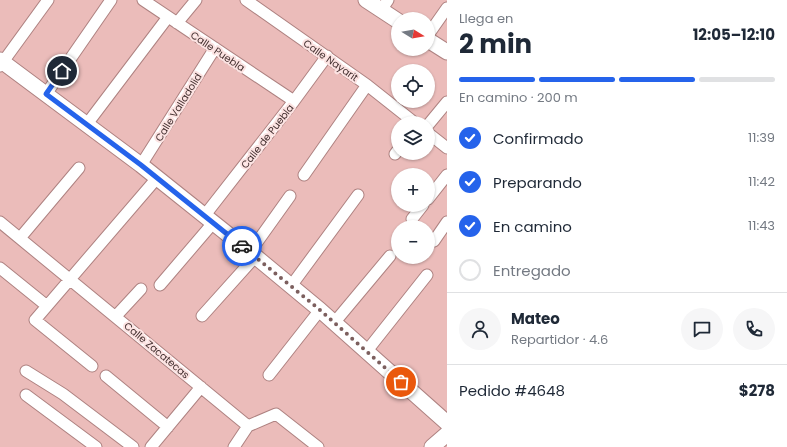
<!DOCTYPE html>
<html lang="es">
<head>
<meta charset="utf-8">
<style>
	body { margin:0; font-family:Poppins,sans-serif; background:#f6f6f7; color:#1f2937; height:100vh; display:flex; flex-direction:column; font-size:15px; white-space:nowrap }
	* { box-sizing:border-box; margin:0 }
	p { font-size:13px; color:#747a83 }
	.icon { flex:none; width:22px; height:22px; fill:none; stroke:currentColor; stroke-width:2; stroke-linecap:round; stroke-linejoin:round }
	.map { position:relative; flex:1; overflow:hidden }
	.drawer { display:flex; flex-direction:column; background:#fff; width:340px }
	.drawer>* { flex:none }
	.needle { width:26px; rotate:101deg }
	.fabs { position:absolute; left:391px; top:12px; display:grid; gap:8px }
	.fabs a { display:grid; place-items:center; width:44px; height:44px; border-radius:50%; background:#fff; box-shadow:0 1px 3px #0004; font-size:20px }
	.pin { position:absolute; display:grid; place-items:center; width:34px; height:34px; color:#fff; margin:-17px; border:2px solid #fff; border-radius:50%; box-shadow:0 1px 4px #0007 }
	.courier { position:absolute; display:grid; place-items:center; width:40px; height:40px; margin:-20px; border:3px solid #2563eb; border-radius:50%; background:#fff; color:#222; box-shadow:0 1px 5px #0007 }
	.headline em { font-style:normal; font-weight:700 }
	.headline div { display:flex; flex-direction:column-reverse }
	.headline { display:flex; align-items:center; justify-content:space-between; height:68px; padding:0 12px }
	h1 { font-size:26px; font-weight:700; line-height:30px }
	.bar { display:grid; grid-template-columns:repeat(4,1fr); gap:6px 4px; align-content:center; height:48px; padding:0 12px }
	.bar i { height:5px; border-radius:3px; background:#e0e1e3 }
	.bar .on { background:#2563eb }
	.bar p { grid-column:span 4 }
	.line { display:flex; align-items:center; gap:10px; padding:0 12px; border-top:1px solid #e0e1e3 }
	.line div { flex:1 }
	.round { display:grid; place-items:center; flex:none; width:42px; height:42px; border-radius:21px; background:#f6f6f7 }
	ol { padding:0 12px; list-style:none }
	li { display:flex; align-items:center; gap:12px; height:44px }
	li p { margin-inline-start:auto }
	li .icon { padding:4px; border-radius:50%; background:#2563eb; color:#fff; stroke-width:4 }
	li:last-child { color:#747a83 }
	li i { width:22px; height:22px; border:2px solid #e0e1e3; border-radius:50% }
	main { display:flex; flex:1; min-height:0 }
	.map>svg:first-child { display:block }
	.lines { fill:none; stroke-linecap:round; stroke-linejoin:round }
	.street-casing { stroke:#ae8281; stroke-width:13 }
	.secondary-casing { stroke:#ae8281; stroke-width:17 }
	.street { stroke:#fff; stroke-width:11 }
	.secondary { stroke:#fff; stroke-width:15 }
	.done { stroke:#7c5f5e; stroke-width:4; stroke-dasharray:0 7.2 }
	.route { stroke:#2563eb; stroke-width:5 }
	.labels { text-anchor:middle; stroke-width:4; stroke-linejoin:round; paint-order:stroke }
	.street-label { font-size:10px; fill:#402d2d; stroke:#fce3e2 }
</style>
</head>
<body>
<main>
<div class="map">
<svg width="447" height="447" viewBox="0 0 447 447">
	<rect width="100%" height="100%" fill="#ebbcba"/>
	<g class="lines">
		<g class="street-casing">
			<path id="street" d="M143 0 294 101
				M246 0 367 85 415 123
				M381 10 388 0
				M177 23 196 0
				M428 35 447 8
				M0 66 48 0
				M46 94 111 0
				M87 124 168 17
				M428 125 447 102
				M428 133 447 148
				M395 154 398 150
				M141 165 215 48
				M304 175 367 85
				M428 199 447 175
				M205 215 294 101 327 56
				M412 219 423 205
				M0 222 248 426 276 414 318 447
				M20 238 79 168
				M434 241 447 222
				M250 252 290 196
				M0 268 47 306
				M160 285 213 223
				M291 286 358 195
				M116 316 141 289
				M202 316 255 257
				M334 323 390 256
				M366 352 427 275
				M92 366 35 320 157 178
				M26 371 63 394 133 447
				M269 375 320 310
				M106 376 168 427
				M26 395 96 447
				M151 447 201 387
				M234 447 248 426"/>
		</g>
		<g class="secondary-casing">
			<path id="secondary" d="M366 0 398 21
				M428 40 447 52
				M0 60 141 165 250 252 320 310 447 423
				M432 447 447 434"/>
		</g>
		<use href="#street" class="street"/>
		<use href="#secondary" class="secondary"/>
	</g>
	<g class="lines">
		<path class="done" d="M242 246 320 310 401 382"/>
		<path class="route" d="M62 71 46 94 141 165 242 246"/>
	</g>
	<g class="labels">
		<g class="street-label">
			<text transform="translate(218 51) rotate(34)" y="4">Calle Puebla</text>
			<text transform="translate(331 60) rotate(35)" y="4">Calle Nayarit</text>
			<text transform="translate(178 107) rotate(-58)" y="4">Calle Valladolid</text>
			<text transform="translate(267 136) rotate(-52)" y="4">Calle de Puebla</text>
			<text transform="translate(157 350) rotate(40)" y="4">Calle Zacatecas</text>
		</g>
	</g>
</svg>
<div class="fabs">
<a><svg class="needle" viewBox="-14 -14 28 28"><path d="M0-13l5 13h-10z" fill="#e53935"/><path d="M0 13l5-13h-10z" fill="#747a83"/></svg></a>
<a><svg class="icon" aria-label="locate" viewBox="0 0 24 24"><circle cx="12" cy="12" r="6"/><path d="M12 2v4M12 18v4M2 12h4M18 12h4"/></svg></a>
<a><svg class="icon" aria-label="layers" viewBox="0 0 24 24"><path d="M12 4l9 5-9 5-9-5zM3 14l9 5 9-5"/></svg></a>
<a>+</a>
<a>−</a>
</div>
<div class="pin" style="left:401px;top:382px;background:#ea580c"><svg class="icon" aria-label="bag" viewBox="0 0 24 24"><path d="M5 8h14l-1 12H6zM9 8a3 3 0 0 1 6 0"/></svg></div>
<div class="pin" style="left:62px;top:71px;background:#1f2937"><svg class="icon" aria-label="home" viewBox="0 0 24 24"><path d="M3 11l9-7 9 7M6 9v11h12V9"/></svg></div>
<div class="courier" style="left:242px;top:246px"><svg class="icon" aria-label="car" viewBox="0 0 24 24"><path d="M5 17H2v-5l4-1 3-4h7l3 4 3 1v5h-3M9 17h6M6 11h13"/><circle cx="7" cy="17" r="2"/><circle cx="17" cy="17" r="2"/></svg></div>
</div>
<section class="drawer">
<div class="headline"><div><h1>2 min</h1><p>Llega en</p></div><em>12:05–12:10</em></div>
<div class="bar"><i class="on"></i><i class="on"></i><i class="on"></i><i></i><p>En camino · 200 m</p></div>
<ol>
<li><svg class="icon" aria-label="check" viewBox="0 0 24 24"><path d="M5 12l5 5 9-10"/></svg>Confirmado<p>11:39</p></li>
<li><svg class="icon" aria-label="check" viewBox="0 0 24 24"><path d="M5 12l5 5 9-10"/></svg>Preparando<p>11:42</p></li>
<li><svg class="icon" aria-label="check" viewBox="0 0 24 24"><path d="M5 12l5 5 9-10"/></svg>En camino<p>11:43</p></li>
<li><i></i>Entregado</li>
</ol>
<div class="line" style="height:72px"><a class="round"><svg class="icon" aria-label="person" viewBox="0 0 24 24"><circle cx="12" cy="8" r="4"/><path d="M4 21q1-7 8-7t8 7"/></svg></a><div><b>Mateo</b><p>Repartidor · 4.6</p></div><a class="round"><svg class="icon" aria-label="chat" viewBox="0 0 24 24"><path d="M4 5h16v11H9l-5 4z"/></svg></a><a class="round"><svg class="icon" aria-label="phone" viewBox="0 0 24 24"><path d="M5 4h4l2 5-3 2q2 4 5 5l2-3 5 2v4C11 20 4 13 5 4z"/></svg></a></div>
<div class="line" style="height:52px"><div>Pedido #4648</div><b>$278</b></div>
</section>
</main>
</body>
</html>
